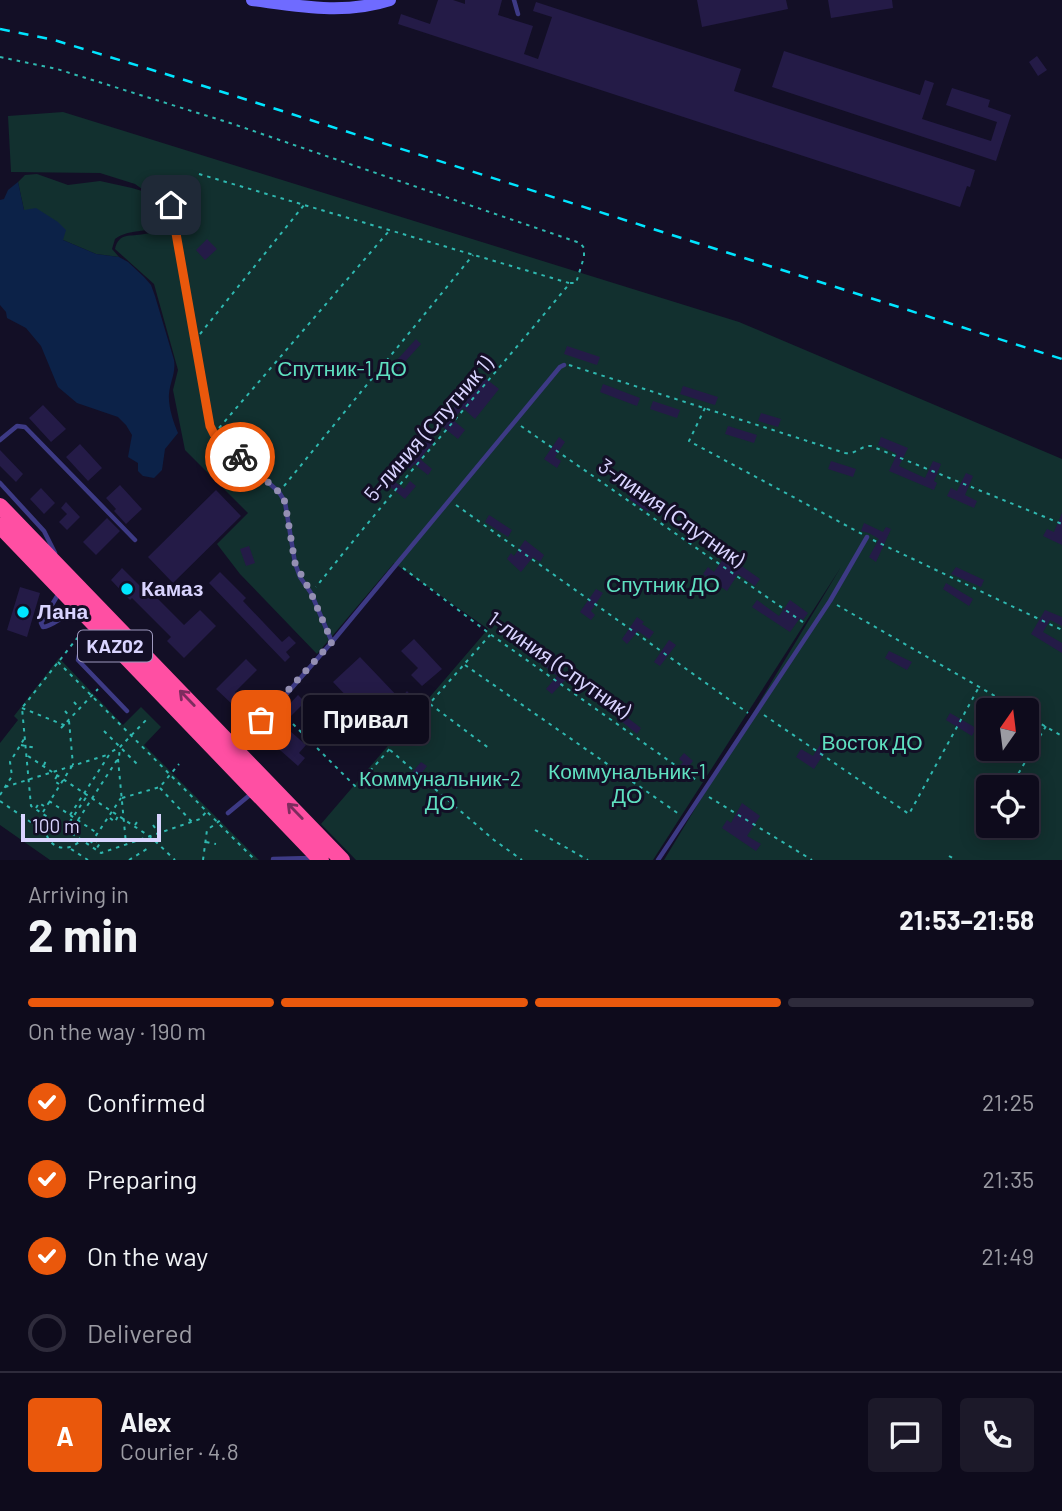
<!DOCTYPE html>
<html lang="en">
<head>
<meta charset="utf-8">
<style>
	body { margin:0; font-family:Barlow,sans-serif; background:#1c1929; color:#f1f3f6; height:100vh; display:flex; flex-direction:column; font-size:26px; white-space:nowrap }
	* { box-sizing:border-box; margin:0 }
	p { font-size:23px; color:#9b9ba3 }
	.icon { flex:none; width:38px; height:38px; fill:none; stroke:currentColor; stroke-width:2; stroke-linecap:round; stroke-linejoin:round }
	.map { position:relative; height:860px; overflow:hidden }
	.panel { display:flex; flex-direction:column; background:#0e0b1c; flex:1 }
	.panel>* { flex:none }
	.needle { width:46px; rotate:14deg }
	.controls { position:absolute; left:976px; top:698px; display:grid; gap:14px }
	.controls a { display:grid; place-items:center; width:63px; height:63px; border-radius:7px; background:#0e0b1c; box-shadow:0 4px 18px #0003,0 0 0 2px #2e2b3b; font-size:35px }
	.scale { position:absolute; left:21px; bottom:18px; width:140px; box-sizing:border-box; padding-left:7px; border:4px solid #d9d4ff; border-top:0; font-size:19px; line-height:24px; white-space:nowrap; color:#d9d4ff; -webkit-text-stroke:5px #130f26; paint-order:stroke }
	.pin { position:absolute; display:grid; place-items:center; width:60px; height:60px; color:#fff; margin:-30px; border-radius:14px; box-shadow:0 4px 10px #0006 }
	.courier { position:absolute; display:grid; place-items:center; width:70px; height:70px; margin:-35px; border:5px solid #ea580c; border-radius:50%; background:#fff; color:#222; box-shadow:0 2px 9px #0007 }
	.bubble { position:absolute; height:49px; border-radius:7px; background:#0e0b1c; box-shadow:0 4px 18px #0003,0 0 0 2px #2e2b3b; font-size:23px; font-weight:700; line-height:49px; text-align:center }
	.headline em { font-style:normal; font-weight:700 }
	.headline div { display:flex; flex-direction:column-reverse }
	.headline { display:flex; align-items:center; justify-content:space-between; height:119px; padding:0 28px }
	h1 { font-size:46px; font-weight:700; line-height:52px }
	.bar { display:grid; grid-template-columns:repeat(4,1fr); gap:10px 7px; align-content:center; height:84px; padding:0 28px }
	.bar i { height:9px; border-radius:5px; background:#2e2b3b }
	.bar .selected { background:#ea580c }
	.bar p { grid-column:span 4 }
	.line { display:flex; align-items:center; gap:18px; padding:0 28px; border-top:2px solid #2e2b3b }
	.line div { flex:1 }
	.round { display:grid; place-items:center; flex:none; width:74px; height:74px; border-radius:7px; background:#1c1929 }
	ol { padding:0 28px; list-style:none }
	li { display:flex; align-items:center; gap:21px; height:77px }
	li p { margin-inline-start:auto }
	li .icon { padding:7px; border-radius:50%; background:#ea580c; color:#fff; stroke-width:4 }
	li:last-child { color:#9b9ba3 }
	li i { width:38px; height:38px; border:4px solid #2e2b3b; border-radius:50% }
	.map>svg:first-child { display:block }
	.green { fill:#12302f; fill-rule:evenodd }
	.water { fill:#0c2248 }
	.building { fill:#241b47 }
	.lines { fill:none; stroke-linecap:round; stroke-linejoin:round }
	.path { stroke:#2fb8b0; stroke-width:2; stroke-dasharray:3.5 5; stroke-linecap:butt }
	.lane { stroke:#3d3a85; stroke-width:4.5 }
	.secondary { stroke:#6f6bff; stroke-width:12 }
	.highway { stroke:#ff4fa3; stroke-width:16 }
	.rail { stroke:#00e5ff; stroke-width:2.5; stroke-dasharray:10 9; stroke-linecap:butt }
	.oneway { stroke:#7d2c5e }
	.done { stroke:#948fb3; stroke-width:7; stroke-dasharray:0 12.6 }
	.route { stroke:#ea580c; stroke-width:9 }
	.poi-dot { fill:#00e5ff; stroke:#130f26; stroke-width:2.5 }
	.labels { text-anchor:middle; stroke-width:6; stroke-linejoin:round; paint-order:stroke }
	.shield { fill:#130f26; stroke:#9e99be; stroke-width:2 }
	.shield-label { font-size:19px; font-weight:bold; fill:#d9d4ff }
	.park-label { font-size:21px; fill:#5fe0c0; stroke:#130f26 }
	.street-label { font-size:21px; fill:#d9d4ff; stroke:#130f26 }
	.poi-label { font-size:21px; font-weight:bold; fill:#d9d4ff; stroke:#130f26; text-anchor:start }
</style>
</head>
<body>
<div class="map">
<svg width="1062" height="860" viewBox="0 0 1062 860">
	<rect width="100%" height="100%" fill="#130f26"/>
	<path class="green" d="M63 112 739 322 1062 459V860H664L841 567 653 860H356L321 824 488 629 394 563 317 654 240 574 217 544 248 513 185 450 173 390 178 370 154 284 115 249C119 232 130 237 144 234 150 234 155 230 161 228L160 205 152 196 135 184 100 173 11 172 8 116ZM989 710H1027V749H989ZM989 788H1027V826H989Z
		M37 174 68 185 100 181 132 188 142 191 158 206 157 227C142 233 129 229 115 239L112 249 119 257 96 254 63 240 24 210 18 182 25 175Z
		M59 658 123 725 141 707 161 727 144 745 259 860H50L0 825V743L18 720 14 716Z"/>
	<path class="water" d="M18 182 24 210 36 208 58 222 66 230 63 240 96 254 119 257 128 262 144 277 151 285 155 296 174 360C176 373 170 382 169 394 168 406 173 421 178 433L165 449 162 470 154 478 143 476 138 471V463L128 457 132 435 126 425 118 417 77 403 58 387 41 346 26 328 7 318 6 312 0 305V200L4 199 8 190Z"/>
	<path class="building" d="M438 0H453L465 4V0H502L498 15 533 26 524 54 538 59 552 17 533 11 536 2 741 69 734 91 975 170 970 187 967 186 960 207 398 24 401 14 430 24Z
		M697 0H786L788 9 702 27Z
		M828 0H892L893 8 831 18Z
		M784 51 920 95 925 80 934 83 922 119 991 141 997 122 946 105 952 88 990 100 988 107 1011 115 996 161 772 87Z
		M1037 56 1047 70 1038 76 1029 62Z
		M207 239 217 249 205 260 196 250Z
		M416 339 421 344 392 376 387 371Z
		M567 346 600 357 597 365 564 354Z
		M481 375 499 389 475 419 463 408 453 420 465 430 458 439 438 423 442 417 444 419Z
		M603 384 640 398 637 406 600 392Z
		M683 386 718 397 715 405 680 394Z
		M653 401 680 410 677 418 650 409Z
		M43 405 66 429 51 442 29 418Z
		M761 413 781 419 778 427 758 421Z
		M728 426 757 435 754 443 725 434Z
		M429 437 434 442 420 459 432 469 428 475 414 464 410 469 405 464Z
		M559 437 565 442 555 457 561 461 557 468 544 459Z
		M881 437 908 448 899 466 925 478 933 461 941 464 934 481 937 483 934 490 889 471 897 454 878 445Z
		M80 444 102 468 88 481 66 457Z
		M0 450 23 474 16 482 0 466Z
		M831 461 856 469 853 477 828 469Z
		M966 473 973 476 965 495 977 501 974 508 947 496 951 488 957 491Z
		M392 479 404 489 410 481 416 486 405 499 387 484Z
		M120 485 142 509 126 524 114 511 116 509 106 498Z
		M41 488 55 503 44 514 30 499Z
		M216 490 241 516 173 583 148 557Z
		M635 491 653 505 648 512 629 499Z
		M66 502 80 517 67 530 59 522 67 514 61 508Z
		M1062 513V545L1043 536 1047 529 1054 532Z
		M489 515 512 530 508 537 485 522Z
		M107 518 120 531 96 555 83 542Z
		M864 523 883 532 886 527 891 529 876 562 869 557 879 539 869 533 861 531Z
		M525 540 544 555 540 562 533 557 521 572 507 559 511 553 514 556Z
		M249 546 255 563 246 566 240 549Z
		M726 555 760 579 755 586 738 574 727 591 703 574 708 567 714 572Z
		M956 567 984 580 981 587 951 574Z
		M122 568 142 588 145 586 184 625 200 610 216 626 184 658 167 641 171 637 132 598 130 600 111 580Z
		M220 572 246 598 243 601 282 642 289 636 296 643 286 652 290 657 285 662 209 583Z
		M946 583 973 599 969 606 943 589Z
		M20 587 40 593 27 637 7 630Z
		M596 589 603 593 591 611 595 615 591 620 580 612Z
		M757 600 779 616 790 600 808 613 803 620 800 618 790 632 752 607Z
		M1045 610 1062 617V626L1050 620 1043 632 1062 643V653L1031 634Z
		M637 617 644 622 642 624 654 632 649 639 638 631 627 644 622 639Z
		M414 639 442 669 422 686 411 675 418 668 401 651Z
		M669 640 676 645 660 666 654 662Z
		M889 651 912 662 907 670 885 658Z
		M543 656 569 676 552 694 546 689 557 676 538 661Z
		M360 657 400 699 407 691 415 700 386 728 390 731 379 742 367 729 373 724 333 682Z
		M246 659 257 670 235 692 254 713 248 719 216 689Z
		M298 695 305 702 291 716 284 710Z
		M620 712 641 728 637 734 616 717Z
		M950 713 976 728 972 736 946 720Z
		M282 724 306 745 299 753 305 758 298 766 272 743 281 734 277 730Z
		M823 740 830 744 814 769 796 757 801 749 813 756Z
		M684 753 693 761 677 781 671 776 683 762 679 759Z
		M421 762 427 766 411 787 404 782Z
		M742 803 760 816 747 836 761 844 756 851 722 828 727 820 731 823Z"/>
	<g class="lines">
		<path class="path" d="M0 57 57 69 230 123 580 243 584 248V257L576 283H570C486 385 398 484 316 587
			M199 174 569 283
			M200 334 304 205
			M569 365 845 453C856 455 861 445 871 446L1062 524
			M705 408 689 441 862 534
			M521 426 807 625
			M219 428 389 231
			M284 486 473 255
			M456 505 748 713
			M873 540 1062 630
			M403 568 490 634 699 782
			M837 605 1019 710
			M78 637 22 708 31 806 101 853 200 819 207 811
			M58 662 255 860
			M465 665 679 814
			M74 702 79 708
			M430 704 490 749
			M22 708 69 727
			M65 711 70 717
			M281 712 356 787 490 635
			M764 715 909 814 979 687
			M1027 716 1062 736
			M69 721 73 765
			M61 728 98 689
			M104 731 137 764
			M21 745 36 748
			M390 750 494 840 522 860
			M28 756 152 838 175 860
			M118 759 126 844
			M44 765 47 758
			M57 776 54 781 59 784
			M5 787 107 755
			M160 788 192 822
			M1010 788 1046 726
			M0 795 12 776 10 762 24 739
			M709 797 812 860
			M122 798 160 787 179 764
			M0 801 45 832
			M49 801 97 833
			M36 808 39 803 44 806
			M43 812 72 766
			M70 815 111 752 120 747 148 718
			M110 818 115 822 118 816
			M48 819C38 842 64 858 81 840
			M78 820 119 757 120 747
			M135 825 139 819
			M153 825 158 832
			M65 829 87 796
			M535 830 588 860
			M94 840 100 843 97 848
			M206 842 216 844
			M91 843 121 798
			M71 849 88 860
			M949 856 956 860
			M129 860 150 847
			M203 860 207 830 222 819"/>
		<path class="lane" d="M514 0 518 14
			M171 205 210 426 214 434 279 492 285 502 295 563 300 577 311 593 332 642
			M0 440 17 426 25 427 135 540
			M0 483 44 531 55 553
			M59 593 41 623 43 627C55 626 64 612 78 613
			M97 633 79 655 78 660 127 711
			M237 744 275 707 332 642 560 367 564 365
			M228 813 251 794
			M273 859 311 858
			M658 860 830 601 867 537"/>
		<path class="secondary" d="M252 0C299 6 344 15 390 0"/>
		<path class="highway" d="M0 506 342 860
			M0 526 321 860"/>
		<path class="rail" d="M0 29 54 40 172 76 1062 359"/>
	</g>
	<defs><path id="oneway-shaft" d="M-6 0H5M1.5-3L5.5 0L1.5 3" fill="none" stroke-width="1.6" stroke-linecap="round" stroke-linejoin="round" transform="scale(1.75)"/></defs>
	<g class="oneway">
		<use href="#oneway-shaft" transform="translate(187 698) rotate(-134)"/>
		<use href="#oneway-shaft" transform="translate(295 811) rotate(-134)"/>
	</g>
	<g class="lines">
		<path class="done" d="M240 457 279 492 285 502 295 563 311 593 332 642 261 720"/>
		<path class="route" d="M171 205 210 426 214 434 240 457"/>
	</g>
	<g class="poi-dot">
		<circle cx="127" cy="589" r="7"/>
		<circle cx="23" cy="612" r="7"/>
	</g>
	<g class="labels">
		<rect class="shield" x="78" y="630.5" width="74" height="31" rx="5"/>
		<g class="shield-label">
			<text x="115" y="653">KAZ02</text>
		</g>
		<g class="park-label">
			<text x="342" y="376">Спутник-1 ДО</text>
			<text x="663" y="592">Спутник ДО</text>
			<text x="872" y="750">Восток ДО</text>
			<text x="627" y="779">Коммунальник-1<tspan x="627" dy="24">ДО</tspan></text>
			<text x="440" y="786">Коммунальник-2<tspan x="440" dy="24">ДО</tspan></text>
		</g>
		<g class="street-label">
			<text transform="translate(429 429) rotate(-49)" y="7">5-линия (Спутник 1)</text>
			<text transform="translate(671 513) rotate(35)" y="7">3-линия (Спутник)</text>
			<text transform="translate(559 665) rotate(35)" y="7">1-линия (Спутник)</text>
		</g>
		<g class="poi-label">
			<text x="141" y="596">Камаз</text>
			<text x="37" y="619">Лана</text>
		</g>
	</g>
</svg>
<div class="controls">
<a><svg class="needle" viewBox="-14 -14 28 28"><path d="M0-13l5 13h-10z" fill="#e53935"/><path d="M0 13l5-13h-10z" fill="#9b9ba3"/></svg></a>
<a><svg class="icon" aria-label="locate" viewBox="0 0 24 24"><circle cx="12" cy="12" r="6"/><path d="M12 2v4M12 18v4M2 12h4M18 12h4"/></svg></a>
</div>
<div class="scale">100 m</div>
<div class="pin" style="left:261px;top:720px;background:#ea580c"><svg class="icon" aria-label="bag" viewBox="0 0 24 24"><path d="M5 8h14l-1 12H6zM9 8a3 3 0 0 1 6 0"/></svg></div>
<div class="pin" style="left:171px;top:205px;background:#1f2937"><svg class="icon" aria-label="home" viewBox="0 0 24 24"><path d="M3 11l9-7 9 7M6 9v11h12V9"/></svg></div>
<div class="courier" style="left:240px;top:457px"><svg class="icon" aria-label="bike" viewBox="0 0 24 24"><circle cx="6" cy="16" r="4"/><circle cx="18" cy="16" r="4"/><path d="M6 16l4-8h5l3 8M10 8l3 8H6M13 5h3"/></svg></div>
<div class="bubble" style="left:303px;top:695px;width:126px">Привал</div>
</div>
<section class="panel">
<div class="headline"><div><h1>2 min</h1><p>Arriving in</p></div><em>21:53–21:58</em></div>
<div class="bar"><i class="selected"></i><i class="selected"></i><i class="selected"></i><i></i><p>On the way · 190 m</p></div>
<ol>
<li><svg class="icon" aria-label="check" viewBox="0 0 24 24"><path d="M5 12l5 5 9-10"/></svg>Confirmed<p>21:25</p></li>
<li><svg class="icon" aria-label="check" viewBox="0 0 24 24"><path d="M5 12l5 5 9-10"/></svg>Preparing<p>21:35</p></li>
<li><svg class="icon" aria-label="check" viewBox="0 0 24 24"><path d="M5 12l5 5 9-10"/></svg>On the way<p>21:49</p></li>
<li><i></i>Delivered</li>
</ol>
<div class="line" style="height:126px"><b class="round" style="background:#ea580c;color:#fff">A</b><div><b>Alex</b><p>Courier · 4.8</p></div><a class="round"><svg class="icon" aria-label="chat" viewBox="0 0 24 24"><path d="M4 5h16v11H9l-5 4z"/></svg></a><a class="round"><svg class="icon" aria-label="phone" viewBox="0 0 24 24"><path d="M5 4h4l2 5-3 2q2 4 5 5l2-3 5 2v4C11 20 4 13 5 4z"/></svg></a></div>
</section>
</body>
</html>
